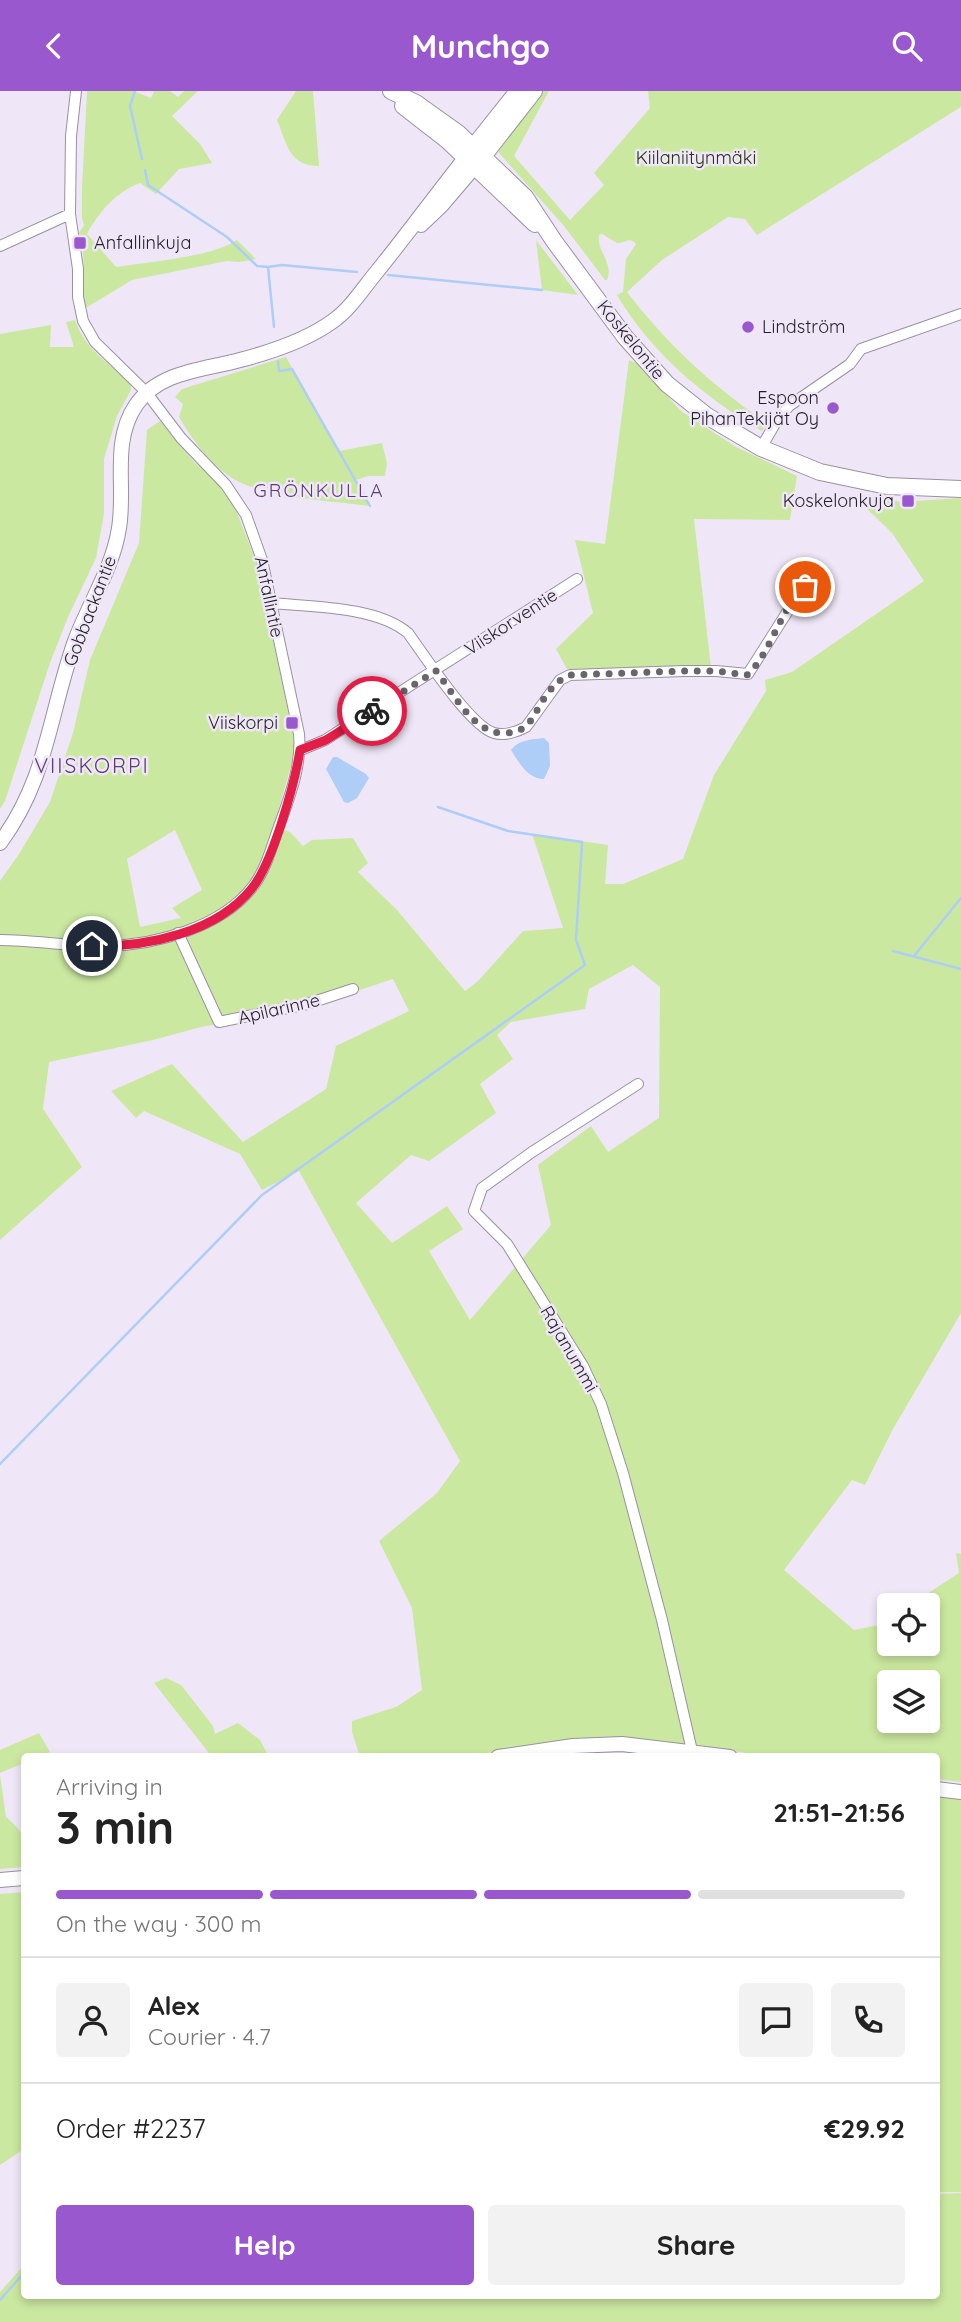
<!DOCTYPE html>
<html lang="en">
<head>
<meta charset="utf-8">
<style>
	body { margin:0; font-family:Quicksand,sans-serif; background:#f2f2f2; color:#222; height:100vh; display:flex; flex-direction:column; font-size:26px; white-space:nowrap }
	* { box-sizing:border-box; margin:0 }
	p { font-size:23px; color:#767676 }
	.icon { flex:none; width:38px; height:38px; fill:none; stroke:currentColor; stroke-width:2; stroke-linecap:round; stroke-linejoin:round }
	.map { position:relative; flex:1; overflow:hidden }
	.drawer { position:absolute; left:21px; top:1662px; width:919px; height:546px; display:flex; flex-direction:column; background:#fff; border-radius:7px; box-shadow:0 4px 10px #0003 }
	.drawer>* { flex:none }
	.tools { position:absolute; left:877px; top:1502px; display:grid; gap:14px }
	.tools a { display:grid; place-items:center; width:63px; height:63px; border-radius:7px; background:#fff; box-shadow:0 4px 10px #0003; font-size:35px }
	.pin { position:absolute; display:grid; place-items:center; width:60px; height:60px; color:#fff; margin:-30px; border:4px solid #fff; border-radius:50%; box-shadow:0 2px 7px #0007 }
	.courier { position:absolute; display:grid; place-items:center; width:70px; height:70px; margin:-35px; border:5px solid #e11d48; border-radius:50%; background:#fff; color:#222; box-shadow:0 2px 9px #0007 }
	.summary em { font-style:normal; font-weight:700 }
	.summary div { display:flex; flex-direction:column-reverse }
	.summary { display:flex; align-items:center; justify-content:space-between; height:119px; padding:0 35px }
	h1 { font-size:46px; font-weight:700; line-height:52px }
	.bar { display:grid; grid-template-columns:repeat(4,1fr); gap:10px 7px; align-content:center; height:84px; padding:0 35px }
	.bar i { height:9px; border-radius:5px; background:#e0e0e0 }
	.bar .selected { background:#9958cd }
	.bar p { grid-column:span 4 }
	.line { display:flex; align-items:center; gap:18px; padding:0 35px; border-top:2px solid #e0e0e0 }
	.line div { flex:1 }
	.round { display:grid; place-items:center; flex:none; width:74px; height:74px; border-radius:7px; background:#f2f2f2 }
	.action { display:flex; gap:14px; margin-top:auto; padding:14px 35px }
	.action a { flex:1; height:80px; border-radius:7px; background:#9958cd; color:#fff; font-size:28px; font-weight:700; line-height:80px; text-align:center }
	.action a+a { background:#f2f2f2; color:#222 }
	header { display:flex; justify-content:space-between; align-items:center; height:91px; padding:0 35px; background:#9958cd; color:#fff; font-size:32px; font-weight:700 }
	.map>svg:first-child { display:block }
	.green { fill:#cbe8a0; fill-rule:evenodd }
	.water { fill:#aecdf7 }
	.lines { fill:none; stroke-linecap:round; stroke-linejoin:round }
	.stream { stroke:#aecdf7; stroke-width:2.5 }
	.minor-casing { stroke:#9991a0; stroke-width:12 }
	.tertiary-casing { stroke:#9991a0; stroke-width:16 }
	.secondary-casing { stroke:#9991a0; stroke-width:18 }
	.minor { stroke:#fff; stroke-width:10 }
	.tertiary { stroke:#fff; stroke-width:14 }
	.secondary { stroke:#fff; stroke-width:16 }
	.done { stroke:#69646e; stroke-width:7; stroke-dasharray:0 12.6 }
	.route { stroke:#e11d48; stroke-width:9 }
	.poi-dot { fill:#9958cd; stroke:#efe7f7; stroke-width:2.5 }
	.labels { text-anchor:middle; stroke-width:5; stroke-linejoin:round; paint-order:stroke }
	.park-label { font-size:18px; fill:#263310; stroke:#efe7f7 }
	.poi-label { font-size:18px; fill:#211e24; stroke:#efe7f7; text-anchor:end }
	.street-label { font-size:18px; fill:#211e24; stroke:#efe7f7 }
	.neighbourhood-label { font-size:19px; letter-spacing:2px; fill:#5c3d77; stroke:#efe7f7 }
	.quarter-label { font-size:21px; letter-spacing:2px; fill:#5c3d77; stroke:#efe7f7 }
</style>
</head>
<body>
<header><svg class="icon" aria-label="back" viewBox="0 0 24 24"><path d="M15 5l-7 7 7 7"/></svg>Munchgo<svg class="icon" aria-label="search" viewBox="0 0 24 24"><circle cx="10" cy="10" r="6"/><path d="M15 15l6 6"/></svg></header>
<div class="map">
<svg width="961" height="2231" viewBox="0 0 961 2231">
	<rect width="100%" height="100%" fill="#efe7f7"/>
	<path class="green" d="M87 0H133L151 7 154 0H170L178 6 184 0H198L172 25 200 53 212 72 179 78 156 103 140 92C117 100 98 122 87 143L116 176C147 171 213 166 237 149L256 168 239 171 227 170 132 189 84 218C81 195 88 163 78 144L84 134 82 127V97Z
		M296 0H313L319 75C289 75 287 53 277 29Z
		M539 0H549L514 65 570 129 604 94 594 82 650 17 648 0H961V16L757 144 745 128 728 126 662 169 627 201C666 252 713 296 767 332L762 340C704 306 652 263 617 204L623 201 626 168 636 153C629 145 626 152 617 152L602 143 599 144C596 160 614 171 607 189H605L564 135 499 62 498 58Z
		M536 149 578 204 542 199Z
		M75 229C84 257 109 273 130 291L131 299 117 325 104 368V423L96 467 68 526 50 572 5 710 0 718V243L51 234 50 256H74L66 231Z
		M286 266 339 360 382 352 387 372 385 385H368L356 389 370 415C332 410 264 407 232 387 210 373 191 347 179 326L183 313 175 306 182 298Z
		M629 269 638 273 681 320 736 356 797 385 790 429 694 428 711 576 567 578 556 558 593 522 575 449 605 453Z
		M160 330 194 371 214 387 225 400 236 419 257 473 296 658 274 734 290 741 303 755 312 749 353 747 368 772 358 781 397 819 465 900 478 890 523 840 563 837 532 743 608 754 605 793H623L683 768 714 684 766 600 765 589 792 581 924 490 892 442 862 413 859 403 902 411 961 407V1222L893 1338 865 1394 852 1389 784 1479 854 1539 879 1534 889 1528V1552H928V1514H910L959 1482 956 1462 961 1463V1691L936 1688V1666H773L727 1659 623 1648 522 1655 469 1666H360L352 1641V1630L396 1616 422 1599 412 1517 379 1450 437 1402 460 1370 299 1080 262 1099 240 1063 144 1020 136 1027 111 1000 172 973 243 1051 326 998 336 955 409 920 393 888 308 916 201 936 153 949 49 971 43 1018 82 1076 0 1149V790L19 763 50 711 73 642 90 569 139 452 147 339ZM175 739 202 799 172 817 181 827 140 836 127 768ZM633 874 660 896 659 1027 608 1061 591 1035 538 1074 551 1134 470 1229 429 1160 463 1138 447 1115 392 1152 356 1112 411 1064 429 1070 496 1022 480 993 513 968 497 944 511 931 585 918 589 898ZM889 1591H928V1629H889Z
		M166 1587 181 1594 213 1635 215 1643 238 1632 260 1649 269 1666H212L154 1592Z
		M39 1642 50 1661 38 1666H24V1672L0 1682V1659Z
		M0 1684 6 1726C28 1745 25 1748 24 1776L0 1778Z
		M936 1703 961 1705V2101H936Z
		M24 1801V2058L0 2074V1803Z
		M961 2102V2231H0V2201L24 2174V2205H936V2103Z"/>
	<path class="water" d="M544 647 549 652 550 675 544 688C528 688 519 672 511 659 518 649 533 648 544 647Z
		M333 666H337L366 683 369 687 357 707 348 712 344 711 326 678Z"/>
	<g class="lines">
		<path class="stream" d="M135 0 130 15 142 68
			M145 79 148 94 227 146 257 175 268 176 274 236
			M268 176 282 174 357 181
			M388 184 542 199
			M278 271 279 280 292 278 370 415
			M893 860 961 878
			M914 865 961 807
			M0 1373 262 1104 585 874 576 849 582 751 508 740 438 716
			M0 2209 24 2182"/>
		<g class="minor-casing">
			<path id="minor" d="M0 155 70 123
				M761 357 776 331 789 315 850 273 861 258 961 223
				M271 512C311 516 376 515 408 542 424 564 470 635 494 642 504 645 517 641 526 636L560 589 570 584 684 580H716L748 583 798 504 810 494
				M301 659 325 649 577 488
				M178 842 219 931 307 913 353 898
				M0 849C35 849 71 856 106 855 156 854 223 836 254 794 265 779 271 759 277 741 288 710 302 677 299 643L262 469 246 424 226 394 181 347 146 301 95 251 83 230 78 206V178L70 123 71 45 76 0
				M638 993 532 1061 482 1097 474 1120 507 1153 583 1275 601 1313 623 1382 662 1529 692 1660"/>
		</g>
		<g class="tertiary-casing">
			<path id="tertiary" d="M421 134 441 115 475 75
				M0 752C48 687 49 623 75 550 89 512 113 477 119 437 126 395 111 351 136 314 159 280 204 279 240 269 271 261 307 249 333 230 350 218 362 199 375 183 406 145 435 105 466 66
				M498 1666 573 1655 622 1653 730 1666
				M936 1698 961 1701
				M0 1789 24 1787"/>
		</g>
		<g class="secondary-casing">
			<path id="secondary" d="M391 0 416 12 458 42 525 106 554 150 625 246 667 293 707 325 761 357 820 381 887 395 961 398
				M403 15 448 50 535 133
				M467 64 518 0
				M477 73 534 0"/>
		</g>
		<use href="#minor" class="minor"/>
		<use href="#tertiary" class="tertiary"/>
		<use href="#secondary" class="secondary"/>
	</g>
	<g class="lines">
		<path class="done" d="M372 620 436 580C454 602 474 646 508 642 520 641 527 636 534 625 542 610 553 590 570 584L684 580H716L747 584C771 563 781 515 805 496"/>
		<path class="route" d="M92 855C147 856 217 842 253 796 273 770 295 692 300 659L326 649 372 620"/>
	</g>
	<g class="poi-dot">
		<rect x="73" y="145" width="14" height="14" rx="3.5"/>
		<circle cx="748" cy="236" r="7"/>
		<circle cx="833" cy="317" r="7"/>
		<rect x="901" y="403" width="14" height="14" rx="3.5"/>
		<rect x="285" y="625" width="14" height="14" rx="3.5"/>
	</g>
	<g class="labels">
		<g class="park-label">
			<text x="696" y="73">Kiilaniitynmäki</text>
		</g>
		<g class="poi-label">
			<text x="94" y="158" text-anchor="start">Anfallinkuja</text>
			<text x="762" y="242" text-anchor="start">Lindström</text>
			<text x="819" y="313">Espoon<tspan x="819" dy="21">PihanTekijät Oy</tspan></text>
			<text x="894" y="416">Koskelonkuja</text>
			<text x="278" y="638">Viiskorpi</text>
		</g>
		<g class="street-label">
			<text transform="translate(631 249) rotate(51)" y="6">Koskelontie</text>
			<text transform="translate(269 506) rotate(78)" y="6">Anfallintie</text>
			<text transform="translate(90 520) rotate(-69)" y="6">Gobbackantie</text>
			<text transform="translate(511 531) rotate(-33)" y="6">Viiskorventie</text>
			<text transform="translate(279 918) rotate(-13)" y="6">Apilarinne</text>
			<text transform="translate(569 1258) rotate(60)" y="6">Rajanummi</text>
		</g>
		<g class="neighbourhood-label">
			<text x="319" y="406">GRÖNKULLA</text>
		</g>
		<g class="quarter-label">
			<text x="92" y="682">VIISKORPI</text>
		</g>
	</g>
</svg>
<div class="tools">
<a><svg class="icon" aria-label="locate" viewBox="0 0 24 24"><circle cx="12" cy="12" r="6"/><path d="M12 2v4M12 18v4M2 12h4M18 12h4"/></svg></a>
<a><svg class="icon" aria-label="layers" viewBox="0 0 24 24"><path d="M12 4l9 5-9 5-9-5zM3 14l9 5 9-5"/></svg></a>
</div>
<div class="pin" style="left:805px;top:496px;background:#ea580c"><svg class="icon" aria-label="bag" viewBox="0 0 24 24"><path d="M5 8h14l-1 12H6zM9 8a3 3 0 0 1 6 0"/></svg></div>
<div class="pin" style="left:92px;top:855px;background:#1f2937"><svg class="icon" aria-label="home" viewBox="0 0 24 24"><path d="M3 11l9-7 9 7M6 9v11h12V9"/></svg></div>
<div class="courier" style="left:372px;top:620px"><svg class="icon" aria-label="bike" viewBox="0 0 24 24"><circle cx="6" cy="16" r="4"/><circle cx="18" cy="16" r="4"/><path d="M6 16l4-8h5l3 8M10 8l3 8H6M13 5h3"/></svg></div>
<section class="drawer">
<div class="summary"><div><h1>3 min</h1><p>Arriving in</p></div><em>21:51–21:56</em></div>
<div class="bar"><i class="selected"></i><i class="selected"></i><i class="selected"></i><i></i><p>On the way · 300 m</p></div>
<div class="line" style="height:126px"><a class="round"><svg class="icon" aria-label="person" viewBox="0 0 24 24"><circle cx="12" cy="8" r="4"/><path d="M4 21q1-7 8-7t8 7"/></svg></a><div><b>Alex</b><p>Courier · 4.7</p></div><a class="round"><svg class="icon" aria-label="chat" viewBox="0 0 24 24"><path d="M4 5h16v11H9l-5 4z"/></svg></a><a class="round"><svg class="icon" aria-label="phone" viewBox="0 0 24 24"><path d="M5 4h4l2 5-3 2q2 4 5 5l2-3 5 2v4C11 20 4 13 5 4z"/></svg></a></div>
<div class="line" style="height:91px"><div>Order #2237</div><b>€29.92</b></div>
<div class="action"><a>Help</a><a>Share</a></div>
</section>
</div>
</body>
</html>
